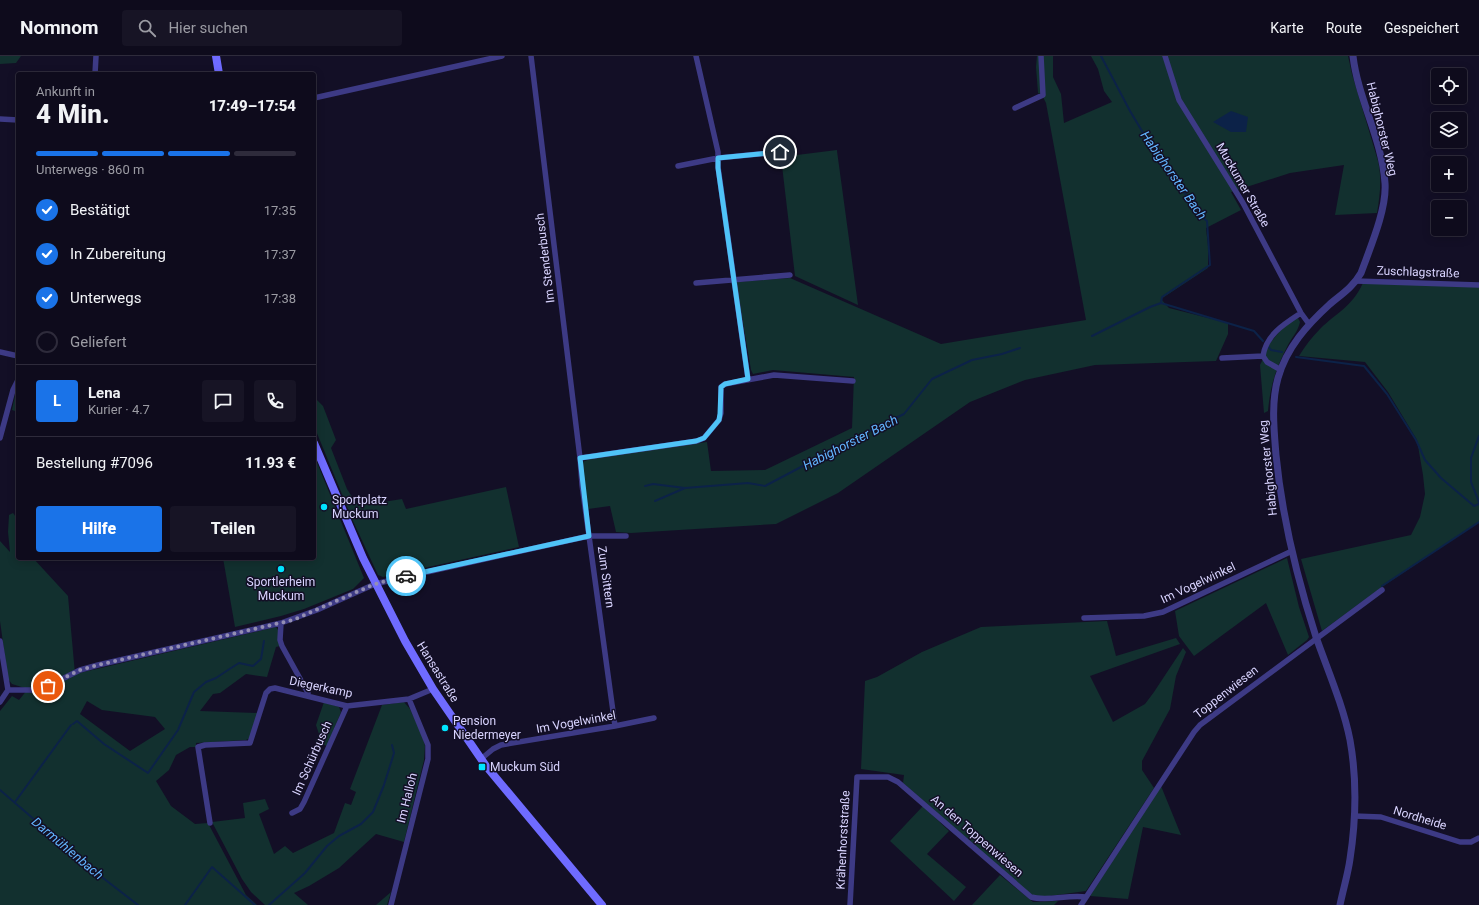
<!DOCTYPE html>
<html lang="de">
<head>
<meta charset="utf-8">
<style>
	body { margin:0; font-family:Roboto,sans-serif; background:#171425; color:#f1f3f6; height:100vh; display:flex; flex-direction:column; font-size:15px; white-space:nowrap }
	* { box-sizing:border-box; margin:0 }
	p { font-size:13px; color:#9b9ba3 }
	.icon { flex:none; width:22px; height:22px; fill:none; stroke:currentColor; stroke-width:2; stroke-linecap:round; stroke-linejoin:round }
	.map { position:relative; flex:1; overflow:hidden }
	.side { position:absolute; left:16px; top:16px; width:300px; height:488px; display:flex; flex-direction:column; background:#0e0b1c; border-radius:4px; box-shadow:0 2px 10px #0003,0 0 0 1px #2e2b3b }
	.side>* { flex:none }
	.tools { position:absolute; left:1431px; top:12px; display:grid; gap:8px }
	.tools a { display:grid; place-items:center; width:36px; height:36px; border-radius:4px; background:#0e0b1c; box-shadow:0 2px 10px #0003,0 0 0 1px #2e2b3b; font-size:20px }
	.pin { position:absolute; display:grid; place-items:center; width:34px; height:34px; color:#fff; margin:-17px; border:2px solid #fff; border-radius:50%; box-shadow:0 1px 4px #0007 }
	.courier { position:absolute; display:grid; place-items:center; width:40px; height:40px; margin:-20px; border:3px solid #4fc3f7; border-radius:50%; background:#fff; color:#222; box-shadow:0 1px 5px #0007 }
	.overview em { font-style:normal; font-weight:800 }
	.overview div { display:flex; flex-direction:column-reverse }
	.overview { display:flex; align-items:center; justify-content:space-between; height:68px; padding:0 20px }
	h1 { font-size:26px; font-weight:800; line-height:30px }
	.bar { display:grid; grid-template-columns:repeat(4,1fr); gap:6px 4px; align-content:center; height:48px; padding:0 20px }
	.bar i { height:5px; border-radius:3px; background:#2e2b3b }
	.bar .current { background:#1a73e8 }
	.bar p { grid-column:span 4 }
	.line { display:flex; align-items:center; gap:10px; padding:0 20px; border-top:1px solid #2e2b3b }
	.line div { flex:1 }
	.round { display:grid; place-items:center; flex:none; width:42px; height:42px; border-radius:4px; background:#171425 }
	ol { padding:0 20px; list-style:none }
	li { display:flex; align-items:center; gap:12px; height:44px }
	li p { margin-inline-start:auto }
	li .icon { padding:4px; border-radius:50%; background:#1a73e8; color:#fff; stroke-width:4 }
	li:last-child { color:#9b9ba3 }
	li i { width:22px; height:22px; border:2px solid #2e2b3b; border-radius:50% }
	.button { display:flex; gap:8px; margin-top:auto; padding:8px 20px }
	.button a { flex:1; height:46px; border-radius:4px; background:#1a73e8; color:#fff; font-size:16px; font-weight:800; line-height:46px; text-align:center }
	.button a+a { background:#171425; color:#f1f3f6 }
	header { display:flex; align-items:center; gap:24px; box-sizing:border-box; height:56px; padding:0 20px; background:#0e0b1c; border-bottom:1px solid #2e2b3b }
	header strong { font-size:19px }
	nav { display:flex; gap:22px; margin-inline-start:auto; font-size:14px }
	.search { width:280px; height:36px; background:#171425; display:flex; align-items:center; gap:10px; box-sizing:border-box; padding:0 14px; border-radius:4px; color:#9b9ba3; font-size:15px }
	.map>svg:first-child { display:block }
	.green { fill:#12302f; fill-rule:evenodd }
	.water { fill:#0c2248 }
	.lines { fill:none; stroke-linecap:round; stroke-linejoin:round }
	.stream { stroke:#0c2248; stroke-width:2 }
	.minor { stroke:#3d3a85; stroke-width:5.5 }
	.tertiary { stroke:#3d3a85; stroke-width:7 }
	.secondary { stroke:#6f6bff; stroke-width:8 }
	.done { stroke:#948fb3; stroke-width:4; stroke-dasharray:0 7.2 }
	.route { stroke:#4fc3f7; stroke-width:5 }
	.poi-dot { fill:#00e5ff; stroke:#130f26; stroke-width:1.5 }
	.labels { text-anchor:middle; stroke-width:3; stroke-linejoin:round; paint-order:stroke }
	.street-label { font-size:12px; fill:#d9d4ff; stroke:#130f26 }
	.poi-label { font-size:12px; fill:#d9d4ff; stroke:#130f26; text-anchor:start }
	.water-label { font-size:13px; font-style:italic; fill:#62b6ff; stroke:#130f26 }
</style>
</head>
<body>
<header>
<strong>Nomnom</strong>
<div class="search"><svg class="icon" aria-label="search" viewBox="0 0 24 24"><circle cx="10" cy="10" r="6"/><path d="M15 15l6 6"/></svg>Hier suchen</div>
<nav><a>Karte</a><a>Route</a><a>Gespeichert</a></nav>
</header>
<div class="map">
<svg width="1479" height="849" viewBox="0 0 1479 849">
	<rect width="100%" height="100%" fill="#130f26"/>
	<path class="green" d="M0 0H21L16 7 0 8Z
		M1037 0H1053V21L1061 38 1064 67 1112 46 1104 35 1098 13 1091 0H1348L1352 18 1378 105C1382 123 1380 139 1377 157L1335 159 1344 109 1290 117 1231 136 1241 154 1206 172 1208 190V212L1161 243 1169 252 1228 267V278L1216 305 1095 309 1025 324 970 346 838 437 776 468 631 477 616 476 610 450 588 453 582 406 593 402 707 386 711 415 765 414 852 372 854 321 773 314 753 318 751 314 736 226 790 222 941 288 1086 264 1046 47 1042 39 1038 37 1036 11Z
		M837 94V95L858 249 795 220 781 101Z
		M1363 227 1479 231V466L1382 531 1322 575 1301 503 1411 479 1420 461 1425 438 1423 419 1417 384 1388 336 1365 306 1299 300C1305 290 1312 281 1320 273 1338 255 1351 252 1363 227Z
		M1298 262 1300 266C1298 276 1291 282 1287 291 1276 312 1270 331 1268 355L1264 357 1260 309 1264 301 1265 293 1280 275 1294 263Z
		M18 330V356L12 354 16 334Z
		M314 341 323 350 336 384 331 392 347 433 358 450 402 443 406 453 506 431 519 491 383 521 378 519 353 465 314 370Z
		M314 399 364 522 353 533 304 553 281 560 235 571 223 502H314Z
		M13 457C21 465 18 490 18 502H33L68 540 75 618 276 571 278 574 280 590 276 591 267 621 246 618 220 637 213 638 200 655 258 657 250 682 246 684 196 687V691H190L176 699 169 714 156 725 171 750 195 768 208 767 246 839 257 849H0V655L12 640 19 644 28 633 12 628 8 623 0 565V485L10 496 8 476 9 459ZM87 645 102 654 155 661 165 673 130 695 80 658Z
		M1287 502 1299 551 1309 581 1307 584 1288 599 1266 547 1194 600 1179 580 1175 555Z
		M1107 565 1116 600 1176 582 1180 588 1090 620 1113 666 1145 648 1154 636 1183 592 1186 596 1176 620 1170 653 1142 705V714L1154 732 1086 835 1042 841 1033 839 1024 833 903 727 904 719 861 713 865 625 877 621 922 596 981 571Z
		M324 646 339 651 341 656 327 690 315 686 319 678 316 669Z
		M404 646 410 653 422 679 425 690 424 704 404 786 376 778 339 812 309 830 294 837 308 849H265L251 836 242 823 212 766 245 762 243 747 265 743 269 753 259 758 274 798 285 790 293 797 334 777 345 747 351 749 356 736 350 733 382 649Z
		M1161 730 1181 779 1143 771 1128 843 1090 840Z
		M923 750 949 775 927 798 966 831 954 845 890 785Z
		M1000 819 1033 846 1058 845 1054 849H972Z
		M391 836 387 849H376Z"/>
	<path class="water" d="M1231 55 1248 61 1246 76H1231L1213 66Z"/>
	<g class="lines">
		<path class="stream" d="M1101 0 1130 55 1154 95 1202 161 1207 165 1210 209 1162 241 1161 247 1254 275 1263 285
			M1092 280 1150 251 1161 247
			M1268 290 1271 294 1282 296
			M1296 301 1364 310 1387 338 1416 384 1425 404 1441 422 1474 450 1479 448
			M1479 380 1471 402V426L1479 446
			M645 430 653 428 685 432 748 427 765 430 873 373 904 358 932 323 972 304 1002 298 1020 292
			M655 445 685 432
			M1382 530 1479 466
			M73 668 77 665 104 688 148 717 178 674 194 636 206 626 216 622 228 614 239 607 253 610 261 603 264 585
			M0 734 94 815 138 849
			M15 746 71 669
			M185 849 212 811 255 849
			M269 849 305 817 327 790 339 780 361 768 373 756 384 729 394 697 392 689"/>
		<path class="minor" d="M531 0 580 402
			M696 0 718 96V111L748 323
			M1165 0 1179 44 1243 147 1301 257 1309 268
			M95 18 96 0
			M314 42 502 0
			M1015 52 1043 39 1041 0
			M0 63 18 64
			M678 110 718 102 780 96
			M1356 225 1479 229
			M696 227 790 219
			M0 296 18 300
			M1263 300 1267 306 1281 314
			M1222 302 1263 300C1266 279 1284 268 1301 257
			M0 382 13 334 18 324
			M1084 562 1144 560 1163 556 1292 495
			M281 567 280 584 282 590 308 637V640
			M0 585 8 634 0 646
			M8 634H35L48 630 80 614 98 609 281 567 317 554 375 528 409 520 589 480H626
			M615 670 582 429 580 402 697 385 704 382 719 364 721 357V331L725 328 774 319 853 325
			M481 703 493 693 501 689 615 670 654 662
			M292 757 300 753 304 746 347 650
			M1354 760 1381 761 1460 786H1471L1479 782
			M210 767 198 691 205 689 250 687 266 637 270 633 275 632 347 650 409 643 433 633
			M391 849 428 703V689L409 643
			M850 849 857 721H888L898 726 1031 841C1048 846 1068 838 1086 841
			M1081 849 1194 676 1200 669 1382 534"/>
		<path class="tertiary" d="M1340 849C1343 834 1348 818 1350 803 1356 764 1357 723 1350 684 1343 649 1328 615 1316 581 1297 522 1282 461 1276 399 1274 374 1271 347 1278 322 1287 291 1307 269 1330 248 1342 238 1353 231 1361 217 1370 192 1387 153 1385 127 1382 83 1358 43 1353 0"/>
		<path class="secondary" d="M216 0 219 18
			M314 387 363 502 405 585 433 633 486 710 602 849"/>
	</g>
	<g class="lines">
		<path class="done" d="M48 630 80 614 98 609 293 564 375 528 406 520"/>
		<path class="route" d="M406 520 589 480 580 402 696 385 704 382 719 364 720 358 721 331 725 328 748 323 718 112V102L780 96"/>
	</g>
	<g class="poi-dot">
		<circle cx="324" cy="451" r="4"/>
		<circle cx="281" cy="513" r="4"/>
		<circle cx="445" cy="672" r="4"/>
		<rect x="478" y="707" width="8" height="8" rx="2"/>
	</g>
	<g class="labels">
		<g class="street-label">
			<text transform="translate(1382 73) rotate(76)" y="4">Habighorster Weg</text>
			<text transform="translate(1243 129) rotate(60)" y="4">Muckumer Straße</text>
			<text transform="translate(545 202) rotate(-97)" y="4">Im Stenderbusch</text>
			<text transform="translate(1418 216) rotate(2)" y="4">Zuschlagstraße</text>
			<text transform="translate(1268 412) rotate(-96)" y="4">Habighorster Weg</text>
			<text transform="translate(606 521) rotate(82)" y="4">Zum Sittern</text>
			<text transform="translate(1198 527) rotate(-25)" y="4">Im Vogelwinkel</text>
			<text transform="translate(438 616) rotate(58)" y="4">Hansastraße</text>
			<text transform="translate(321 631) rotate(12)" y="4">Diegerkamp</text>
			<text transform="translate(1226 636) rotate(-38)" y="4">Toppenwiesen</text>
			<text transform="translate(576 666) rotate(-10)" y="4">Im Vogelwinkel</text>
			<text transform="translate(312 702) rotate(-66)" y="4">Im Schürbusch</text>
			<text transform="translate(407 742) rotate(-76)" y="4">Im Halloh</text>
			<text transform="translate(1420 762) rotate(17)" y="4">Nordheide</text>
			<text transform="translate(977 780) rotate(41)" y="4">An den Toppenwiesen</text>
			<text transform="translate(843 784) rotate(-87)" y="4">Krähenhorststraße</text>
		</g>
		<g class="poi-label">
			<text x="332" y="448">Sportplatz<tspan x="332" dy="14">Muckum</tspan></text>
			<text x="281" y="530" text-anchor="middle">Sportlerheim<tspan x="281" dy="14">Muckum</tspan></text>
			<text x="453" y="669">Pension<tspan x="453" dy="14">Niedermeyer</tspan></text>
			<text x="490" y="715">Muckum Süd</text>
		</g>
		<g class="water-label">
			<text transform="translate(1174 119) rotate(55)" y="5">Habighorster Bach</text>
			<text transform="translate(850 386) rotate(-27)" y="5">Habighorster Bach</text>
			<text transform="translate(68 792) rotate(40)" y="5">Darmühlenbach</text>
		</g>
	</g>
</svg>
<div class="tools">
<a><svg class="icon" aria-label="locate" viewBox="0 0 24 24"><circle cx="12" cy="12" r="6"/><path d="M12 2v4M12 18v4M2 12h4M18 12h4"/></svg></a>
<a><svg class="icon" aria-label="layers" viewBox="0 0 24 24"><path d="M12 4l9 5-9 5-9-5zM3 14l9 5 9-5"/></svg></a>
<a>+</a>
<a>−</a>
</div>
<div class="pin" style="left:48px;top:630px;background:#ea580c"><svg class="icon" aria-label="bag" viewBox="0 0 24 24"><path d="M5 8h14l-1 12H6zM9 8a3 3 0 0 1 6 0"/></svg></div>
<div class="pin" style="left:780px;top:96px;background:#1f2937"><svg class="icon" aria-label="home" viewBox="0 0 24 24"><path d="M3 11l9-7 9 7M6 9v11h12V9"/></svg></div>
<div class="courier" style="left:406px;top:520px"><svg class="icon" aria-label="car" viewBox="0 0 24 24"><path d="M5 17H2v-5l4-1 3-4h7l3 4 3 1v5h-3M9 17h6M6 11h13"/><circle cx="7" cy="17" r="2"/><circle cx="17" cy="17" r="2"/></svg></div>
<section class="side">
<div class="overview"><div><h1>4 Min.</h1><p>Ankunft in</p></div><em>17:49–17:54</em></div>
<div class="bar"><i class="current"></i><i class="current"></i><i class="current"></i><i></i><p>Unterwegs · 860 m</p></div>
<ol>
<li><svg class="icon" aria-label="check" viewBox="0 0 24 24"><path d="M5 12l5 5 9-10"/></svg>Bestätigt<p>17:35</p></li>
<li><svg class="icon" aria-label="check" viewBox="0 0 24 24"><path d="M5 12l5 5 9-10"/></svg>In Zubereitung<p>17:37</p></li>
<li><svg class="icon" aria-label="check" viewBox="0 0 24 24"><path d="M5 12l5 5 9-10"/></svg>Unterwegs<p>17:38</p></li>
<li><i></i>Geliefert</li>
</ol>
<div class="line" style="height:72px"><b class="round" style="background:#1a73e8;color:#fff">L</b><div><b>Lena</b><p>Kurier · 4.7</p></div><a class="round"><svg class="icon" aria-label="chat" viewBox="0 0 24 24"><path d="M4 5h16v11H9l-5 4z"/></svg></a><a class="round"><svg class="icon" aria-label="phone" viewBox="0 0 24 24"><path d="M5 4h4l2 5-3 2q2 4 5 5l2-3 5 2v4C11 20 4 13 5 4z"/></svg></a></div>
<div class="line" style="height:52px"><div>Bestellung #7096</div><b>11.93 €</b></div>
<div class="button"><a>Hilfe</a><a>Teilen</a></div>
</section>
</div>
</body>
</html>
